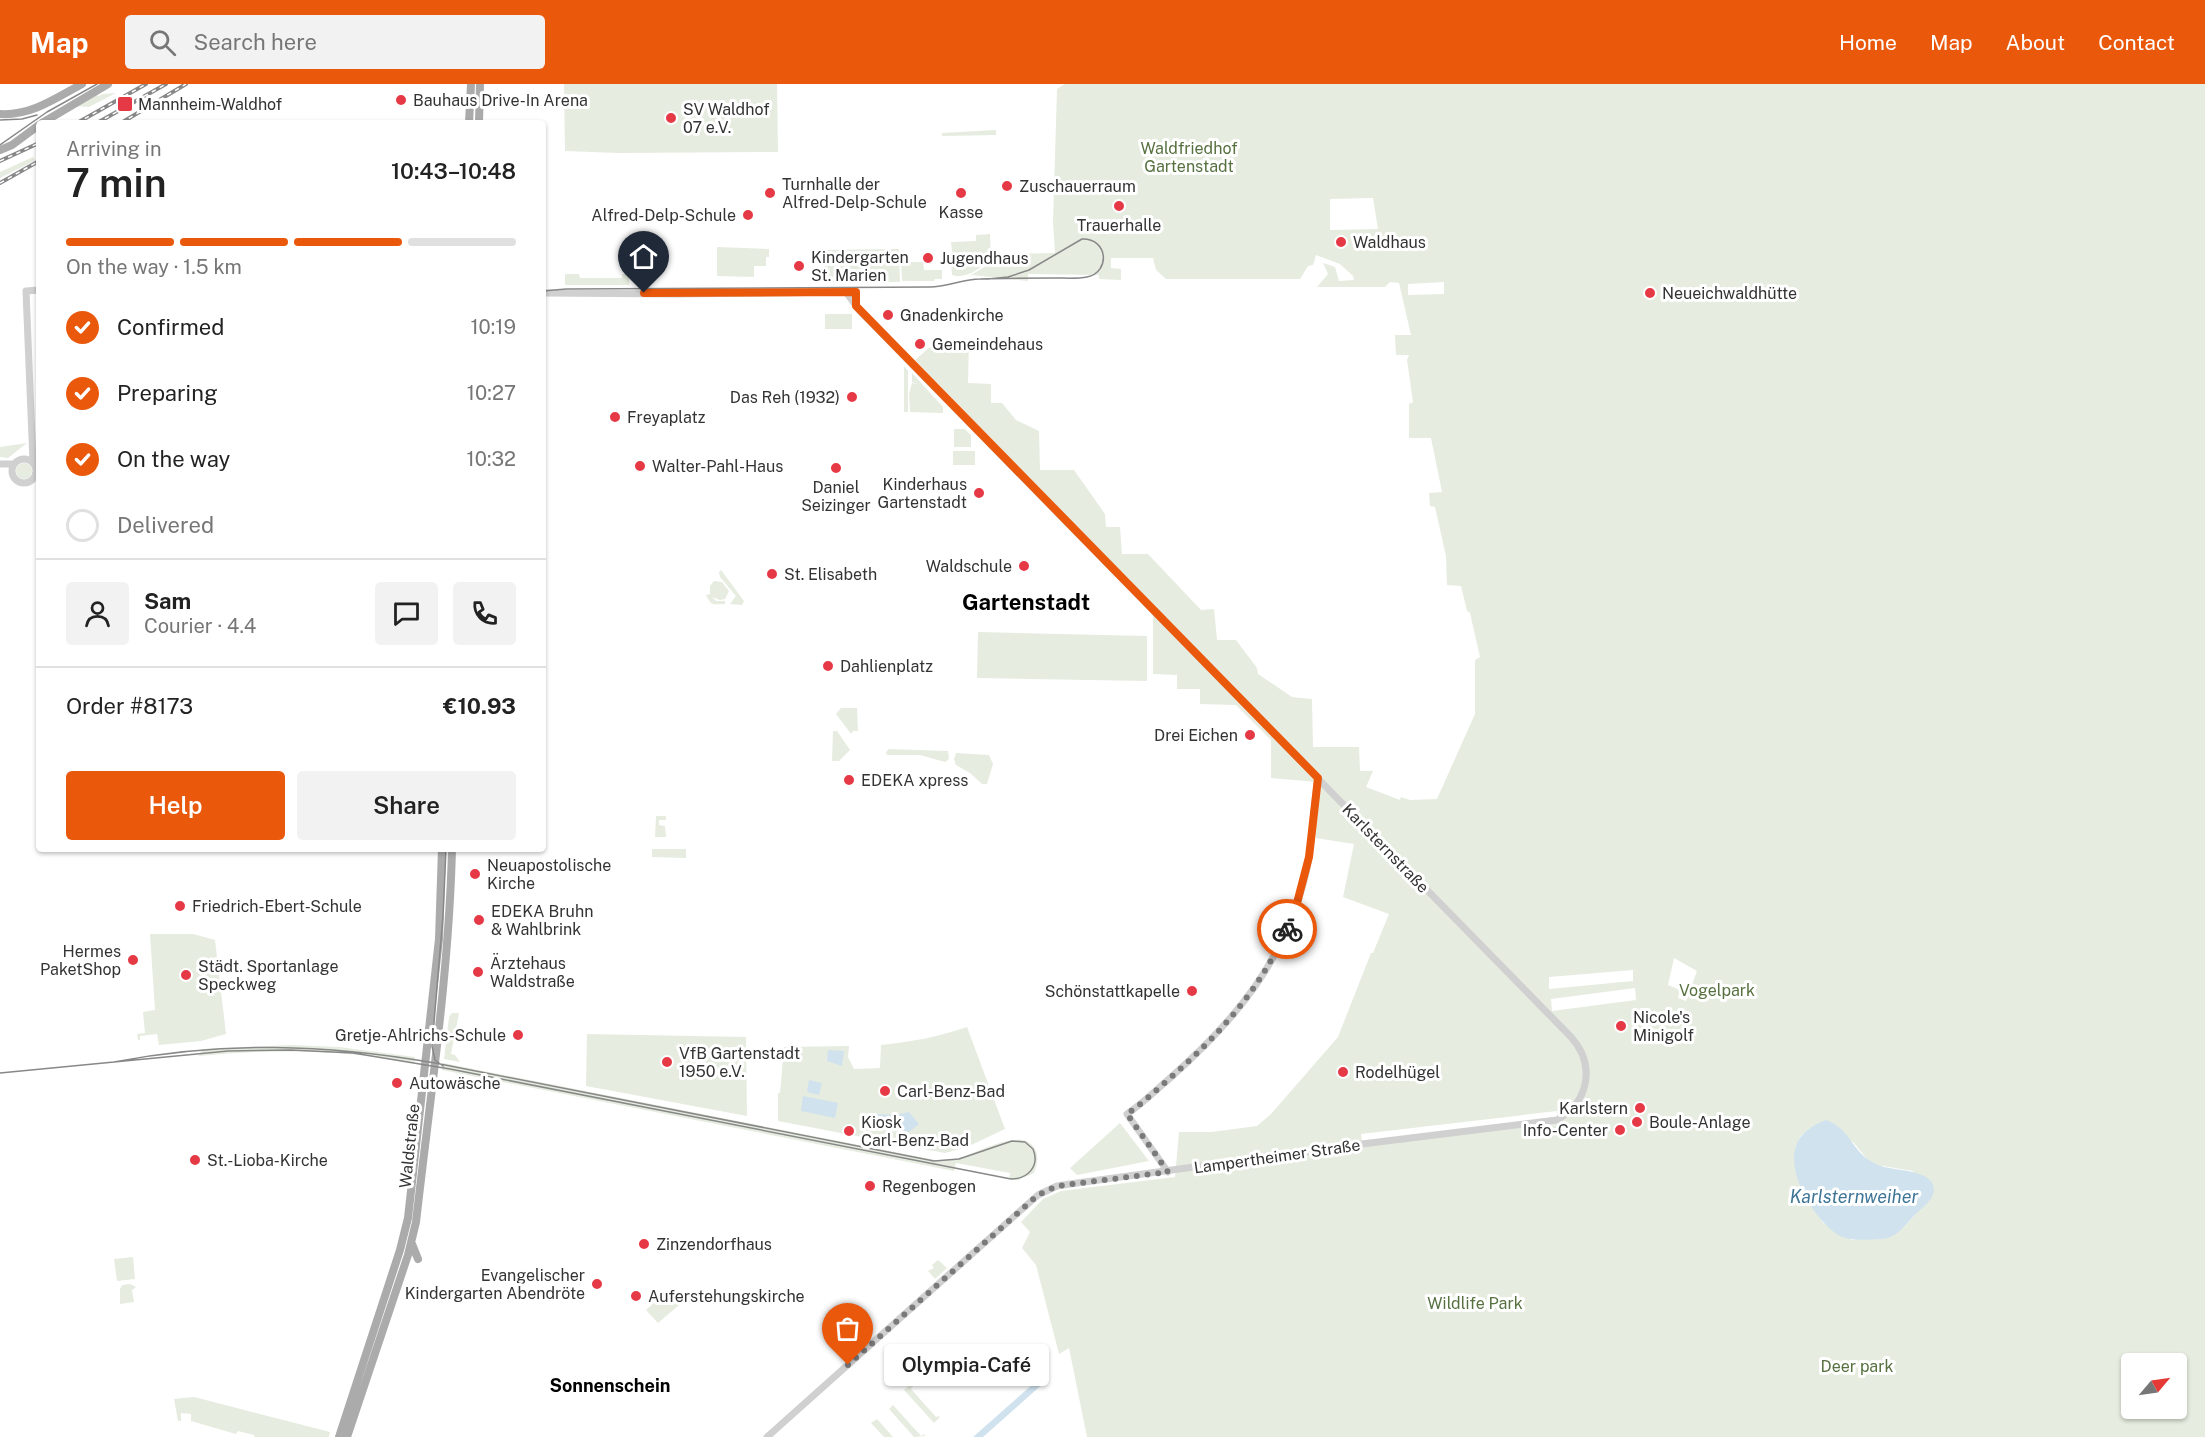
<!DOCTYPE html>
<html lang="en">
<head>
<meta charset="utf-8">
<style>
	body { margin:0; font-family:"Public Sans",sans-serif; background:#f2f2f2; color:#222; height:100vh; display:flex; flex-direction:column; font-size:22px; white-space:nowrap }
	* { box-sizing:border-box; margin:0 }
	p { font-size:20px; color:#767676 }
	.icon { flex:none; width:33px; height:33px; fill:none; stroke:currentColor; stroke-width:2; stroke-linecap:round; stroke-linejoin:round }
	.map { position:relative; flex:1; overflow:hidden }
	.drawer { position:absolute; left:36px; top:36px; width:510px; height:732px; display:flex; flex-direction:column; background:#fff; border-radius:6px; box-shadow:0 2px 4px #0004 }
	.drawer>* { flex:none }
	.needle { width:39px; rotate:61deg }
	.controls { position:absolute; left:2121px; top:1269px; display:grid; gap:12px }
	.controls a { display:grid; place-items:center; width:66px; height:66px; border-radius:6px; background:#fff; box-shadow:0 2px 4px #0004; font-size:30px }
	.pin { position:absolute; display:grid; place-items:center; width:51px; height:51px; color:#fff; margin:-62px -26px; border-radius:50% 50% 50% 0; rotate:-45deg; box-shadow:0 0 6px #0007 }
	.pin .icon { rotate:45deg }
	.courier { position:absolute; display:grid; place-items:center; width:60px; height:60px; margin:-30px; border:4px solid #ea580c; border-radius:50%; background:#fff; color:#222; box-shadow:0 2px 8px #0007 }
	.bubble { position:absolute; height:42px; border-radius:6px; background:#fff; box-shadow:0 2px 4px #0004; font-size:20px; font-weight:600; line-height:42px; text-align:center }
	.overview em { font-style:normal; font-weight:600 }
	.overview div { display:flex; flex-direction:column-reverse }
	.overview { display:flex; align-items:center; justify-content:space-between; height:102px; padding:0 30px }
	h1 { font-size:39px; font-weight:600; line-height:45px }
	.bar { display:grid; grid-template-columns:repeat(4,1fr); gap:9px 6px; align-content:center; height:72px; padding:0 30px }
	.bar i { height:8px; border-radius:4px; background:#e0e0e0 }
	.bar .current { background:#ea580c }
	.bar p { grid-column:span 4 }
	.line { display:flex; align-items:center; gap:15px; padding:0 30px; border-top:2px solid #e0e0e0 }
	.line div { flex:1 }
	.round { display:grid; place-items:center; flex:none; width:63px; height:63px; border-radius:6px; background:#f2f2f2 }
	ol { padding:0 30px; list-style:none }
	li { display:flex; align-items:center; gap:18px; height:66px }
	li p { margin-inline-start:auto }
	li .icon { padding:6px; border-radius:50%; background:#ea580c; color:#fff; stroke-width:4 }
	li:last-child { color:#767676 }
	li i { width:33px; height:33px; border:3px solid #e0e0e0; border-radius:50% }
	.button { display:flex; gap:12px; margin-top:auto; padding:12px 30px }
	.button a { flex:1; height:69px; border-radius:6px; background:#ea580c; color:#fff; font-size:24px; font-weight:600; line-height:69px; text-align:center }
	.button a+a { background:#f2f2f2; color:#222 }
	header { display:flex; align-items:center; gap:36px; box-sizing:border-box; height:84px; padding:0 30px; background:#ea580c; color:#fff }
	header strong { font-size:28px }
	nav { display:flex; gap:33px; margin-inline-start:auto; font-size:21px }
	.search { width:420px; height:54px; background:#f2f2f2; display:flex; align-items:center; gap:15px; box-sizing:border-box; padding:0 21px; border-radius:6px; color:#767676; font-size:22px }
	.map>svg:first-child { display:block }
	.green { fill:#e6ecdf; fill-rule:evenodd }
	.water { fill:#cfe2ee }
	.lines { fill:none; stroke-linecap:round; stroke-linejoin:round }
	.minor { stroke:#d0d0d0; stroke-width:7 }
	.major { stroke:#ababab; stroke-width:8 }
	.tram { stroke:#888; stroke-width:1.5 }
	.rail-casing { stroke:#888; stroke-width:4 }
	.rail { stroke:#fff; stroke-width:1.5; stroke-dasharray:4.5; stroke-linecap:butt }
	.done { stroke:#7a7a7a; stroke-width:6; stroke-dasharray:0 10.8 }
	.route { stroke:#ea580c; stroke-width:8 }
	.poi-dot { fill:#e63946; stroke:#fff; stroke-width:2 }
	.labels { text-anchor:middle; stroke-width:6; stroke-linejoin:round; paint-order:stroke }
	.poi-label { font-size:16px; fill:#333; stroke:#fff; text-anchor:start }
	.park-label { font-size:16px; fill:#56703f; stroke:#fff }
	.street-label { font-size:16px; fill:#333; stroke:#fff }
	.water-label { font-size:18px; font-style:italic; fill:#3f7597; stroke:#fff }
	.neighbourhood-label { font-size:18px; font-weight:bold; fill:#000; stroke:#fff }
	.district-label { font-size:22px; font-weight:bold; fill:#000; stroke:#fff }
</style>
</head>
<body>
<header>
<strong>Map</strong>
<div class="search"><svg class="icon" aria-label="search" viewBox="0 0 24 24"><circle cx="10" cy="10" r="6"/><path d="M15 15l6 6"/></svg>Search here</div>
<nav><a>Home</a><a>Map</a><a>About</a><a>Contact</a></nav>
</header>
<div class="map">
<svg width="2205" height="1353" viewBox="0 0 2205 1353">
	<rect width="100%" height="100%" fill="#fff"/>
	<path class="green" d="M564 0H777L778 68 619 69 565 67Z
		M1065 0H2205V1353H1087L1069 1264 1059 1270 1036 1181 1022 1164 1030 1148 1021 1138 1043 1115 1061 1107 1175 1093 1179 1048H1211L1257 1042 1271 1030 1338 953 1371 869H1373L1389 830 1343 813 1354 760 1316 754 1317 698 1271 694V656L1236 621 1200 620V605H1177V591L1153 590V521L915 276 939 255 969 256 968 299 991 300V319H1002L1016 336 1039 347 1040 386H1074L1105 430 1106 443H1120L1122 470H1148L1201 526 1214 525 1217 556H1236L1257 584 1258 590 1292 613 1312 615 1313 663H1359L1360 687H1373L1366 703 1400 716 1401 713 1410 716 1437 715 1475 630V576L1480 573 1470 529 1467 527 1461 502 1447 501 1446 472 1435 423 1430 422 1429 409 1442 408 1431 354H1409V320L1413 318 1407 276 1409 271H1396L1395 251H1411L1399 199 1390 198 1385 203H1317L1328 190 1323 179 1335 183 1339 197 1354 196 1353 192 1340 180 1316 171 1313 181 1308 182 1300 195H1166L1156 186 1153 174H1111V184L1121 185V196L1099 195V191L1028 190V197L971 191 1006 170 1055 169 1053 138 1057 5ZM1373 114 1378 145 1330 146V115ZM1444 198V210L1408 211V200ZM1674 874 1697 887 1686 917 1678 914 1680 906 1668 901ZM1633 886V897L1549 905V893ZM1635 904 1636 916 1552 927 1551 915ZM1557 1027V1035L1362 1059 1361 1050ZM1810 1044 1853 1058 1867 1075 1877 1081 1913 1087 1923 1122 1905 1142 1881 1155 1867 1154 1852 1156 1823 1139 1805 1111 1798 1095 1795 1064 1801 1052ZM2132 1280H2176V1324H2132Z
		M116 9 89 23 75 22 93 10 99 12 103 10Z
		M996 46V51L942 52V49Z
		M33 73 35 76 32 78 0 94V88Z
		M990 150C990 156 991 163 990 169 988 183 964 196 952 191L951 178 953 175 951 158 976 157V151Z
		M717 163 769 165V173H766V182H754V193L717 192Z
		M899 165 900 198H864L862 195 857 199 825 198 824 166Z
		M901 178H923L924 186H942V195H935L934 197H902Z
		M565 190H579L580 194H622V190H629V201H565Z
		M825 230H852V245H825Z
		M904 282 908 287V328H904Z
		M912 289 943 323V329L910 328 909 310 912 299 918 300 912 298Z
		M954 345H965L971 351V363H954Z
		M27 359 8 374 0 373V363Z
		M953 367H975V381H953Z
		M16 387a8 8 0 1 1 16 0a8 8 0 1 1-16 0Z
		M721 486 744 517 742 521 730 520 736 512 720 493 719 488Z
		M714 497 722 498 729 507 725 515 720 516 712 513 716 517H725V520C713 520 712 523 706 511L710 510V502Z
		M978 548 1147 552V597L977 594Z
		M841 624H857L858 647H853L851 650 836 630Z
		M833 647H837L850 666 839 677H832Z
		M889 665 948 667 949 675 945 678 920 671H887L886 668Z
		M956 669 989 671 993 680 987 700H982L970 689 956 681 954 675Z
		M656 732H666V736H659V741L665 742 666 753H655Z
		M652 765H686V774L652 773Z
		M150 850H193L215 856 226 950 201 957 159 961 157 950 140 952V956H138L137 950 145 949 143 928 155 926Z
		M452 929H459L451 970 455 971 460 978 444 975 449 933Z
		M967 943 1005 1045 967 1063 945 1069 778 1037V1009H780L784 963 849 962 848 973 854 985 880 984 881 961C911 958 938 953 967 943Z
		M587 950 746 953 747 1032 586 1002Z
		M290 961 339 963 415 973 414 979C343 965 270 965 199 972L202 965Z
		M443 979 935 1076C943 1076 950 1076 958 1074 976 1070 1019 1044 1033 1062 1040 1071 1037 1080 1034 1089L1018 1096 1009 1095 1010 1089 956 1079 954 1087 442 986Z
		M1120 1039 1149 1077 1077 1091 1070 1084Z
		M133 1173 135 1195 117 1197 114 1175Z
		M938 1176 947 1184 935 1195 928 1187 934 1184 932 1181Z
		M130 1200 136 1203 132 1206 134 1218 120 1220V1205L122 1201Z
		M667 1207 679 1221 658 1239 646 1226Z
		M911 1300 913 1302 911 1305 936 1333 939 1332 940 1333 934 1339 904 1306Z
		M194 1313 330 1348 329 1353H254V1351L238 1347 236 1350 191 1337V1330L181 1329V1337H178L174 1315Z
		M893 1321 921 1352 924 1350 925 1352 914 1353 889 1325Z
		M877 1335 893 1353H884L871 1339Z"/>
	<path class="water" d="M828 966 844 967 842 982 827 977Z
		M809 996 822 999 819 1011 807 1008Z
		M803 1012 838 1019 835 1034 801 1027Z
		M909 1028 919 1040 909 1048 872 1041 874 1030 896 1031Z
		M1826 1036C1850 1045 1850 1063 1869 1076 1875 1080 1882 1083 1890 1084 1903 1087 1943 1088 1932 1113 1928 1120 1918 1127 1913 1133 1903 1143 1896 1155 1880 1155 1870 1156 1849 1157 1840 1152 1816 1138 1786 1091 1796 1062 1800 1049 1813 1041 1826 1036Z
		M1042 1292 1046 1297 983 1353H973Z"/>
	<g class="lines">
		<path class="minor" d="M543 209 678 210 856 208V221
			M12 387a12 12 0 1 1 24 0a12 12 0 1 1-24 0Z
			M33 378 26 207 39 206
			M0 380H14
			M1168 1088 1127 1030C1142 1020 1155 1007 1169 995 1235 937 1285 877 1306 789 1313 758 1313 726 1318 694
			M767 1353 1038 1111 1057 1102 1070 1100 1362 1060 1557 1036C1589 1018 1596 981 1571 953L859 226 846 208"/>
		<path class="major" d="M0 30C31 32 56 14 82 0
			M42 39 108 0
			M469 39 471 0
			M479 39 480 0
			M0 66 12 61 39 41
			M412 1160 418 1175
			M339 1353 400 1166 408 1134 439 855 442 765
			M347 1353 408 1171 416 1138C430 1014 449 890 452 765"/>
		<path class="tram" d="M0 36 22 35 37 31
			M0 61 47 28 97 0
			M543 207 566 205 930 203C947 203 963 195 980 195 1005 194 1030 194 1055 194 1065 194 1077 195 1087 193 1111 188 1108 154 1082 155L1029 186 1008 193 988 195
			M443 982 435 976 432 962 443 832 446 765
			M0 989 228 967 291 966 353 969 450 985 1011 1095C1028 1095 1040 1082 1033 1065L1025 1058 1012 1057 959 1075 934 1077 435 979C325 960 224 957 114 978"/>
		<g class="rail-casing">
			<path id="rail" d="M77 39 146 0
				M97 39 166 0
				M121 39 186 0
				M0 77 39 59
				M0 99 39 77"/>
		</g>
		<use href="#rail" class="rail"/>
	</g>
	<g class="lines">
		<path class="done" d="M848 1281 1038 1111 1057 1102 1168 1088 1127 1030C1142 1020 1155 1007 1169 995 1220 950 1259 907 1287 845"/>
		<path class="route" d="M644 209 856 208V222L860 226 1318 694 1309 773 1297 819 1287 845"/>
	</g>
	<g class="poi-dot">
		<circle cx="401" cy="16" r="6"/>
		<rect x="117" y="12" width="16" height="16" rx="3"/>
		<circle cx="671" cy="34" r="6"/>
		<circle cx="1007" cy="102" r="6"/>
		<circle cx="770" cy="109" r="6"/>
		<circle cx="961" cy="109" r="6"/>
		<circle cx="1119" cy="122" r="6"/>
		<circle cx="748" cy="131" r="6"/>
		<circle cx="1341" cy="158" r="6"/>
		<circle cx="928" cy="174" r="6"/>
		<circle cx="799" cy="182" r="6"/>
		<circle cx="1650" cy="209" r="6"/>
		<circle cx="888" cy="231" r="6"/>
		<circle cx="920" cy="260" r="6"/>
		<circle cx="852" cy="313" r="6"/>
		<circle cx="615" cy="333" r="6"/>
		<circle cx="640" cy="382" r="6"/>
		<circle cx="836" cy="384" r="6"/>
		<circle cx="979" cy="409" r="6"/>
		<circle cx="1024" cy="482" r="6"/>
		<circle cx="772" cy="490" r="6"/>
		<circle cx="828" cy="582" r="6"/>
		<circle cx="1250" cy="651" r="6"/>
		<circle cx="849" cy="696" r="6"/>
		<circle cx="475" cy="790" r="6"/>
		<circle cx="180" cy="822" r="6"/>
		<circle cx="479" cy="836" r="6"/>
		<circle cx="133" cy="876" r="6"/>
		<circle cx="478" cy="888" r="6"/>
		<circle cx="186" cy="891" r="6"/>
		<circle cx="1192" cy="907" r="6"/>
		<circle cx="1621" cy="942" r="6"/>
		<circle cx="518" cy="951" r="6"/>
		<circle cx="667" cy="978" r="6"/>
		<circle cx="1343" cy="988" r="6"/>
		<circle cx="397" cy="999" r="6"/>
		<circle cx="885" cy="1007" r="6"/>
		<circle cx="1640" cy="1024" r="6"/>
		<circle cx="1637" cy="1038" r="6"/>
		<circle cx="1620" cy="1046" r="6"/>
		<circle cx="849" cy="1047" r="6"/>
		<circle cx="195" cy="1076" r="6"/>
		<circle cx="870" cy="1102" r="6"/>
		<circle cx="644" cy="1160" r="6"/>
		<circle cx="597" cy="1200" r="6"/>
		<circle cx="636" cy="1212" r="6"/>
	</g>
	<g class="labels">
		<g class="poi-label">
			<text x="413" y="22">Bauhaus Drive-In Arena</text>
			<text x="138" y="26">Mannheim-Waldhof</text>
			<text x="683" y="31">SV Waldhof<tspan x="683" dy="18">07 e.V.</tspan></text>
			<text x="782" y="106">Turnhalle der<tspan x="782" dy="18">Alfred-Delp-Schule</tspan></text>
			<text x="1019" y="108">Zuschauerraum</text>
			<text x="961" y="134" text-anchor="middle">Kasse</text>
			<text x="736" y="137" text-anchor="end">Alfred-Delp-Schule</text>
			<text x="1119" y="147" text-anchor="middle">Trauerhalle</text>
			<text x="1353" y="164">Waldhaus</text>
			<text x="811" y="179">Kindergarten<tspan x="811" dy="18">St. Marien</tspan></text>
			<text x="940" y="180">Jugendhaus</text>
			<text x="1662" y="215">Neueichwaldhütte</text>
			<text x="900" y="237">Gnadenkirche</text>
			<text x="932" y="266">Gemeindehaus</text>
			<text x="840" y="319" text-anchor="end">Das Reh (1932)</text>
			<text x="627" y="339">Freyaplatz</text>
			<text x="652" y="388">Walter-Pahl-Haus</text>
			<text x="967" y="406" text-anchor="end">Kinderhaus<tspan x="967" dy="18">Gartenstadt</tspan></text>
			<text x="836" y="409" text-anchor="middle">Daniel<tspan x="836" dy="18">Seizinger</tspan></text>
			<text x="1012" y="488" text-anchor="end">Waldschule</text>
			<text x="784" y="496">St. Elisabeth</text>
			<text x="840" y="588">Dahlienplatz</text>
			<text x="1238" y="657" text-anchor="end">Drei Eichen</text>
			<text x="861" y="702">EDEKA xpress</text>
			<text x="487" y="787">Neuapostolische<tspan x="487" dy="18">Kirche</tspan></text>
			<text x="192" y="828">Friedrich-Ebert-Schule</text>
			<text x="491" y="833">EDEKA Bruhn<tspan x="491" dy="18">&amp; Wahlbrink</tspan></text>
			<text x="121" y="873" text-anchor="end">Hermes<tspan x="121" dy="18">PaketShop</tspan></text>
			<text x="490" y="885">Ärztehaus<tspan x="490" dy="18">Waldstraße</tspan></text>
			<text x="198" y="888">Städt. Sportanlage<tspan x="198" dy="18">Speckweg</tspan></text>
			<text x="1180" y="913" text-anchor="end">Schönstattkapelle</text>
			<text x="1633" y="939">Nicole's<tspan x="1633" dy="18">Minigolf</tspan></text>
			<text x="506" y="957" text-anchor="end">Gretje-Ahlrichs-Schule</text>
			<text x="679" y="975">VfB Gartenstadt<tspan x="679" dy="18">1950 e.V.</tspan></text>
			<text x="1355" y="994">Rodelhügel</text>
			<text x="409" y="1005">Autowäsche</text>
			<text x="897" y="1013">Carl-Benz-Bad</text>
			<text x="1628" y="1030" text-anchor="end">Karlstern</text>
			<text x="861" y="1044">Kiosk<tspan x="861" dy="18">Carl-Benz-Bad</tspan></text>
			<text x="1649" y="1044">Boule-Anlage</text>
			<text x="1608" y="1052" text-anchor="end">Info-Center</text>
			<text x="207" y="1082">St.-Lioba-Kirche</text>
			<text x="882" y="1108">Regenbogen</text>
			<text x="656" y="1166">Zinzendorfhaus</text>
			<text x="585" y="1197" text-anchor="end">Evangelischer<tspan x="585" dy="18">Kindergarten Abendröte</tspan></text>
			<text x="648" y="1218">Auferstehungskirche</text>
		</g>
		<g class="park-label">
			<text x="1189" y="70">Waldfriedhof<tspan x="1189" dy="18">Gartenstadt</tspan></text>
			<text x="1717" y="912">Vogelpark</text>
			<text x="1475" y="1225">Wildlife Park</text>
			<text x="1857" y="1288">Deer park</text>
		</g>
		<g class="street-label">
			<text transform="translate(1386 764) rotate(46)" y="6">Karlsternstraße</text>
			<text transform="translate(409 1062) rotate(-84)" y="6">Waldstraße</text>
			<text transform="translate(1277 1072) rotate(-8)" y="6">Lampertheimer Straße</text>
		</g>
		<g class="water-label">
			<text x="1854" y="1119">Karlsternweiher</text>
		</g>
		<g class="neighbourhood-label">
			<text x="610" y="1308">Sonnenschein</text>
		</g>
		<g class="district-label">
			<text x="1026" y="526">Gartenstadt</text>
		</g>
	</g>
</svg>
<div class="controls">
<a><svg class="needle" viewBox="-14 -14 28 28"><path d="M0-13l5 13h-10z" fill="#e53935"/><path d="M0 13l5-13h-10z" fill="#767676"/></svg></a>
</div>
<div class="pin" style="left:848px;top:1281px;background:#ea580c"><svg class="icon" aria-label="bag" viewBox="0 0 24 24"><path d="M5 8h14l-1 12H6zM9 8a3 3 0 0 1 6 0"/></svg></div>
<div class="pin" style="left:644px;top:209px;background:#1f2937"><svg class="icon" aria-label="home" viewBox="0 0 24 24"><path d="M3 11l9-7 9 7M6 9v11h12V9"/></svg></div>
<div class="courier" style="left:1287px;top:845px"><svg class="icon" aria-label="bike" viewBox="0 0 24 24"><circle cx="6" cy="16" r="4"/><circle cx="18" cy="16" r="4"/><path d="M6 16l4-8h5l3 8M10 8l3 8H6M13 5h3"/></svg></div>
<div class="bubble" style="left:884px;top:1260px;width:165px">Olympia-Café</div>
<section class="drawer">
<div class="overview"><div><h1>7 min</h1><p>Arriving in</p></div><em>10:43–10:48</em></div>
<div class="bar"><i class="current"></i><i class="current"></i><i class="current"></i><i></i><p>On the way · 1.5 km</p></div>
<ol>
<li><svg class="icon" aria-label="check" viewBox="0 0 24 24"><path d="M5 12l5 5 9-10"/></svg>Confirmed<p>10:19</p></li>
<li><svg class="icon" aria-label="check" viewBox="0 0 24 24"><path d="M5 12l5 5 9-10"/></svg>Preparing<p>10:27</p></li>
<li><svg class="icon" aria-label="check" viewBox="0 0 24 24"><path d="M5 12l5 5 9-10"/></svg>On the way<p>10:32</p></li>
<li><i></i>Delivered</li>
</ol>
<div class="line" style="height:108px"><a class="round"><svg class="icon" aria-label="person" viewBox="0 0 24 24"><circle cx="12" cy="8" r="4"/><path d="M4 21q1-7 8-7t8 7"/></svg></a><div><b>Sam</b><p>Courier · 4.4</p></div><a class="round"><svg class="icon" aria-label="chat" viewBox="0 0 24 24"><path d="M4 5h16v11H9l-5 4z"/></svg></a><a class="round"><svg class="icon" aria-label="phone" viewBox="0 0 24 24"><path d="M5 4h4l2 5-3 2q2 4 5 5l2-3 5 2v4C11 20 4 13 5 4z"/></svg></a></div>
<div class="line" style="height:78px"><div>Order #8173</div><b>€10.93</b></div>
<div class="button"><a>Help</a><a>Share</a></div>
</section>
</div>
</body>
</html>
